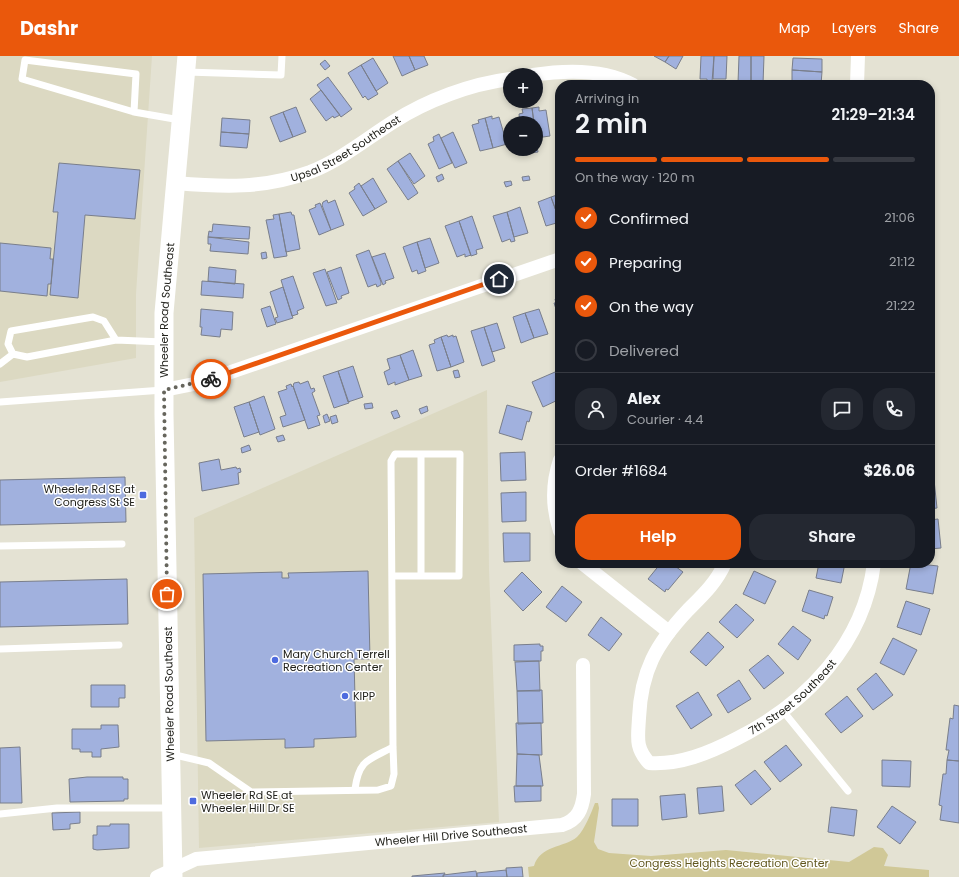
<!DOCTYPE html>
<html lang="en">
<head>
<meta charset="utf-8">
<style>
	body { margin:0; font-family:Poppins,sans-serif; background:#242831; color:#f1f3f6; height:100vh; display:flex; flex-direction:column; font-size:15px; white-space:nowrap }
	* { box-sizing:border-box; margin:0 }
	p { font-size:13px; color:#9ea1a6 }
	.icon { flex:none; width:22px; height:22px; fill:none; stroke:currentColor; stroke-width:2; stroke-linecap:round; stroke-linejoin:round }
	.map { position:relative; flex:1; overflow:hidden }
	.panel { position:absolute; left:555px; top:24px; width:380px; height:488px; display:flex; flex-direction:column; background:#171b24; border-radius:16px; box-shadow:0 2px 6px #0003 }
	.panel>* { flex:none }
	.controls { position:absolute; left:503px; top:12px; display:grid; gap:8px }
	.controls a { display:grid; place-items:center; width:40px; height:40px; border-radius:50%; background:#171b24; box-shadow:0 2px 6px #0003; font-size:20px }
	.pin { position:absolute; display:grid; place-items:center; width:34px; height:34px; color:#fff; margin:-17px; border:2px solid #fff; border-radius:50%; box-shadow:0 1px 4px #0007 }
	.courier { position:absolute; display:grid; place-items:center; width:40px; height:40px; margin:-20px; border:3px solid #ea580c; border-radius:50%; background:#fff; color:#222; box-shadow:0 1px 5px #0007 }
	.headline em { font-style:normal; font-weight:600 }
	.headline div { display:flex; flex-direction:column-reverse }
	.headline { display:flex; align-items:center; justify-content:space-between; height:68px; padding:0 20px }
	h1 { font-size:26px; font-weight:600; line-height:30px }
	.bar { display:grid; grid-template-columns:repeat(4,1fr); gap:6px 4px; align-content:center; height:48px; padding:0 20px }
	.bar i { height:5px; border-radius:3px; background:#363941 }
	.bar .on { background:#ea580c }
	.bar p { grid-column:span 4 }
	.line { display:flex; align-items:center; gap:10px; padding:0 20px; border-top:1px solid #363941 }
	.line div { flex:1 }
	.round { display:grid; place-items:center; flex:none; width:42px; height:42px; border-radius:16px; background:#242831 }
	ol { padding:0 20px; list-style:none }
	li { display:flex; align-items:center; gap:12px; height:44px }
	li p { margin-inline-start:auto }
	li .icon { padding:4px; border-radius:50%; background:#ea580c; color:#fff; stroke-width:4 }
	li:last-child { color:#9ea1a6 }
	li i { width:22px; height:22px; border:2px solid #363941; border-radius:50% }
	.button { display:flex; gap:8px; margin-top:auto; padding:8px 20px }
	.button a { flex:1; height:46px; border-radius:16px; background:#ea580c; color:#fff; font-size:16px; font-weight:600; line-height:46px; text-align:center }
	.button a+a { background:#242831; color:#f1f3f6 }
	header { display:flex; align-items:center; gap:24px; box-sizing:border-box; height:56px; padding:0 20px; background:#ea580c; color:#fff }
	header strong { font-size:19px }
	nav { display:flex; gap:22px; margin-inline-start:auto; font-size:14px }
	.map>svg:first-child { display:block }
	.built { fill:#dcd9c2 }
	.green { fill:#d0c897 }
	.building { fill:#a1b1de; stroke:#797e8b }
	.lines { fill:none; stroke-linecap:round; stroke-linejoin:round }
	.service { stroke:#fff; stroke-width:7 }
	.minor { stroke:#fff; stroke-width:14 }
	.secondary { stroke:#fff; stroke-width:19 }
	.done { stroke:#66655c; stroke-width:4; stroke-dasharray:0 7.2 }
	.route { stroke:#ea580c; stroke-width:5 }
	.poi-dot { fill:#4e6bdf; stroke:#fff; stroke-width:1.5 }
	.labels { text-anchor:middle; stroke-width:3; stroke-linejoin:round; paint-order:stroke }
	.street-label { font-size:11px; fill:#22221c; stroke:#fff }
	.poi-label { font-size:11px; fill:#22221c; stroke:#fff; text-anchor:start }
	.park-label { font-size:11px; fill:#62581f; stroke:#fff }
</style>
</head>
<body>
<header>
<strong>Dashr</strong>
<nav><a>Map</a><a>Layers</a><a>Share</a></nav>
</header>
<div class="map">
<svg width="959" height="821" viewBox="0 0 959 821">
	<rect width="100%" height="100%" fill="#e4e2d3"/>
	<path class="built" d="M0 0H152L136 238V302L0 326Z
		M487 334 489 514 499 766 199 792 194 462Z"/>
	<path class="green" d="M595 747H598L599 752 594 786 598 793 609 797 651 800 726 794 849 806 874 791 883 792 888 799 884 810 929 814V821H529L528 811 534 810C540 789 564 792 577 781 585 773 591 757 595 747Z"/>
	<path class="building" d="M393 0H409L415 14 402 20Z
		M409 0H424L428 9 415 14Z
		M654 0H669L665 6Z
		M669 0H683L676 13 665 6Z
		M701 0H714L712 26H707V23H700Z
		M714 0H727L726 23H713Z
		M739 0H751V28L738 27Z
		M751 0H764L763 28H751Z
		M373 2 388 27 376 35 361 9Z
		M793 2 822 3V16L792 14Z
		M325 4 330 10 325 14 320 8Z
		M361 9 378 38 368 44 365 40 363 42 348 17Z
		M792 14 822 16 821 28 792 27Z
		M328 21 352 53 341 61 317 29Z
		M321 34 340 59 334 62 333 60 326 65 310 43Z
		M296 51 306 76 293 81 283 56Z
		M539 51V55L546 54 550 80 536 82V67H534L532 52Z
		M532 52 534 67H520L519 58 523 57 522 53Z
		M283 56 293 81 280 86 270 61Z
		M492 60V63L499 61 507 88 493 92 485 62Z
		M222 62 250 64 249 78 221 76Z
		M485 62 493 92 480 95 472 69 479 67 478 64Z
		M221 76 249 78 247 92 220 90Z
		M453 76 467 107 455 112 441 82Z
		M439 78 452 107 439 113 428 88 434 85 433 81Z
		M536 85 538 96 524 98V93H536Z
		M410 97 425 120 414 128 398 105Z
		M398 105 418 137 408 144 387 113Z
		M59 107 140 114 135 163 85 159 78 242 50 239 58 156H53Z
		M442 118 444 123 438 126 436 121Z
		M529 120 530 124 523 125 522 121Z
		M373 122 387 146 375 153 361 130Z
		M511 125 512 129 506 131 504 126Z
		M359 127 375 153 363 160 349 137 355 133 354 131Z
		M560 138V166L551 141Z
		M551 141 560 166 546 170 538 146Z
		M327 144 328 147 335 144 344 169 331 174 322 149 323 146Z
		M320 147 331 174 319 179 309 154 316 151 315 149Z
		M520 151 528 177 514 181 507 156Z
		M291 156 292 159H294L300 193 286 196 279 158Z
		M507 156 515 185 511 186 510 183 502 186 493 160Z
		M279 158 287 200 274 202 266 164 274 163 273 159Z
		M472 160 483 192 476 194 477 198 471 200 459 165Z
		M459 165 471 199 465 201V198L457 201 445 170Z
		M213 168 250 171 249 183 208 181 209 175 212 176Z
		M208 181 249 186 248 198 210 195 211 188H208Z
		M430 182 439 207 425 212 417 186Z
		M417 186 426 215 418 218 417 214 412 216 403 191Z
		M0 187 51 192 50 203H53L51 228H48L47 240 0 235Z
		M369 194 381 226V229L377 231 376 228 368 231 356 199Z
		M266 196 267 202 262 203 261 197Z
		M385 197 394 222 385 225 386 227 383 229 372 201Z
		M209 211 236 214 235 228 208 225Z
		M341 211 349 237 341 240 342 242 338 244 327 216Z
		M325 213 337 247 326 250 313 217Z
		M293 220 304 252 297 255 298 258 292 260 281 224Z
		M202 225 244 228 243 242 201 239Z
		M283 231 293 262 277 267 275 262 278 261 270 236Z
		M560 241V265L554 247H556L555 243Z
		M270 250 276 268 267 271 261 253Z
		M201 253 233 256 232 274 221 273 220 281 201 279 202 271H200Z
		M539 253 548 278 534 282 525 257Z
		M525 257 534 282 521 287 513 261Z
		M497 267 505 292 492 296 484 271Z
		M484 271 495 305 482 310 471 275Z
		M447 279 448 281 453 279V281L456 280 464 306 451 311 441 281Z
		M441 281 451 311 437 315 429 289 435 287 434 284Z
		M413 294 422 320 409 324 400 299Z
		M400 299 409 324 395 329V326L388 329 384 316 390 313 387 303Z
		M353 310 363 341 348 346 338 315Z
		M458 314 460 321 455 322 453 315Z
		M338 315 349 347 334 352 323 320Z
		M555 316 560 327V343L543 351 532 326Z
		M308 325 311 333 314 332 315 335 312 337 320 359 317 360 320 369 308 373 293 330 294 327 299 326 300 328Z
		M291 328 292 331 293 330 305 364 283 371 280 361 286 359 278 336 287 333 286 330Z
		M264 340 275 373 260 379 249 346Z
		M249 346 259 376 244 381 234 351Z
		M372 347 373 352 365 353 364 348Z
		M507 349 532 356 529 366 527 365 522 384 499 377Z
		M427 350 428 355 421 358 419 353Z
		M397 354 400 361 394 363 391 356Z
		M327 358 330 365 325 367 323 360Z
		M336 359 338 366 332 368 330 361Z
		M283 379 285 384 278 386 276 381Z
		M249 389 251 394 242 397 241 392Z
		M525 396 526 424 501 425 500 397Z
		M219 403 221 414 236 411 237 413 240 412 241 416 238 417 239 428 202 435 199 407Z
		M125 421 126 466 0 469V424Z
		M934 424 937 452 930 453V425Z
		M526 436V465L502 466 501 437Z
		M938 463 941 492 930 493V464Z
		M503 477H530V505L504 506Z
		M661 507H671L683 516 668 534 666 533 665 536 648 523Z
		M819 507H845L841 527 816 522Z
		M911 507 938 510 933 538 906 533Z
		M368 515 370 603H354L356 681 314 683V691L285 692V683L206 685 203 518 282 516V522H289L288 517Z
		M754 515 776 525 765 548 743 538Z
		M522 516 542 536 523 555 504 535Z
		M127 523 128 568 0 571V526Z
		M562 530 582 546 566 566 546 551Z
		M809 534 833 541 827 560 825 559 824 563 802 555Z
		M906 545 930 553 921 579 897 571Z
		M736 548 754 564 737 582 719 566Z
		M601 561 622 578 609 595 588 579Z
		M793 570 811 584 798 604 778 588Z
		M708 576 724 591 706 610 690 596Z
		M893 582 917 594 904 619 880 607Z
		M540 588V590H543V595H541V605H514V589Z
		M768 599 784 617 764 633 749 614Z
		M539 605 540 635H517L515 606Z
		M876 617 893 639 873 654 857 633Z
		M739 624 751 643 728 657 717 639Z
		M91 629H125V642H119V651H91Z
		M542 634 543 667 518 668 517 635Z
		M698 636 712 659 691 673 676 650Z
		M847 640 863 660 841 677 825 658Z
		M954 649 959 650V705L947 704 949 694H946L950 662 953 663Z
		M516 667H541L542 699 517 698Z
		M101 669H118L119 691 101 693V701H92V696H80V693H72V673H101Z
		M786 689 802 709 780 726 764 706Z
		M20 691 22 747H0V692Z
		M517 698 539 699 543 730H516Z
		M882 704 911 705 910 731 882 730Z
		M947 704 959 705V767L940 764 942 750 939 749 943 718H946Z
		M755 714 771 733 751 749 735 729Z
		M87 721H123V723H128V743H124V745L70 746 69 723Z
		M514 730H541V745L515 746Z
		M722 730 724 755 699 758 697 732Z
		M685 738 687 761 662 764 660 740Z
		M612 743H638V770H612Z
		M892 750 916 766 900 788 877 771Z
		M831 751 857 754 854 780 828 776Z
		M80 756V767L70 768V773L53 774 52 757Z
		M110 768H129V792L97 794 93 793V779H97V770H110Z
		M522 811 523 821H507L506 812Z
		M506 814 507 821H477V817Z
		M476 815 477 821H443V819Z
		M445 817 443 821H412V820Z"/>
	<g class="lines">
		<path class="service" d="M187 16 281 19 282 0
			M134 56 136 18 25 4 22 23 134 56 180 64
			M116 284 104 265 93 261 11 275 8 288 13 298 27 301 116 284 163 286
			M0 308 13 298
			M0 346 163 334
			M421 398V520
			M0 490 122 488
			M0 593 119 589
			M783 655 848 735
			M171 698 209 707 251 736 378 734 391 730 394 718 393 691 391 405 395 398H460L459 520H392
			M355 733C359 703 369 704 393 691
			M0 758 57 752H172"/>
		<g class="minor">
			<path d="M533 19C565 14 604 13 633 29"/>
			<path d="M857 29 858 0"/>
			<path id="s1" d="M175 127C223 131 263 133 310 116 341 104 366 83 393 66 427 44 471 28 510 23"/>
			<path d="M164 334 199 327 560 203"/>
			<path d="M560 404C552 428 552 451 560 475"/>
			<path d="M582 507 669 576"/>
			<path id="s2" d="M725 507C716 527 703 539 688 554 656 588 641 615 639 662 638 682 635 691 649 707 680 709 709 697 736 683 806 648 864 588 874 507"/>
			<path id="s3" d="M157 821 196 803 562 769C578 764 582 753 584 738L583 609"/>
		</g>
		<path class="secondary" id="s4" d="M173 821 164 359V257L187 0"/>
	</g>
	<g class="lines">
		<path class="done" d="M167 538 164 334 211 323"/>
		<path class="route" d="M211 323 499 223"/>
	</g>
	<g class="poi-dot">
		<rect x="139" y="435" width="8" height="8" rx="2"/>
		<circle cx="275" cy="604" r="4"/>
		<circle cx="345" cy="640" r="4"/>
		<rect x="189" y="741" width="8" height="8" rx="2"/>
	</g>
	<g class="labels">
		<g class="street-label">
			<text dy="4" stroke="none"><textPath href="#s1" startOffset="179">Upsal Street Southeast</textPath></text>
			<text dy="4" stroke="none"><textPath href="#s4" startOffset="567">Wheeler Road Southeast</textPath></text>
			<text transform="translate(169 638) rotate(-91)" y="4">Wheeler Road Southeast</text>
			<text dy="4" stroke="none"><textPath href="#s2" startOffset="392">7th Street Southeast</textPath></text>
			<text dy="4" stroke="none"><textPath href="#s3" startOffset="299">Wheeler Hill Drive Southeast</textPath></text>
		</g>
		<g class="poi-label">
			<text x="135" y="437" text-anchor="end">Wheeler Rd SE at<tspan x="135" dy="13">Congress St SE</tspan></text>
			<text x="283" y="602">Mary Church Terrell<tspan x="283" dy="13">Recreation Center</tspan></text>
			<text x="353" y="644">KIPP</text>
			<text x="201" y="743">Wheeler Rd SE at<tspan x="201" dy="13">Wheeler Hill Dr SE</tspan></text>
		</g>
		<g class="park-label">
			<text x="729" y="811">Congress Heights Recreation Center</text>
		</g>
	</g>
</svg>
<div class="controls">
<a>+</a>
<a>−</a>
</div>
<div class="pin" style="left:167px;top:538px;background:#ea580c"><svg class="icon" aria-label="bag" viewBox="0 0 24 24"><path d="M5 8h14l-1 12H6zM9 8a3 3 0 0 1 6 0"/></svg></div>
<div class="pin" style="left:499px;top:223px;background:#1f2937"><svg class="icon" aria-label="home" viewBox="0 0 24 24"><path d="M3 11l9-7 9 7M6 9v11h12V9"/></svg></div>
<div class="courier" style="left:211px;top:323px"><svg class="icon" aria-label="bike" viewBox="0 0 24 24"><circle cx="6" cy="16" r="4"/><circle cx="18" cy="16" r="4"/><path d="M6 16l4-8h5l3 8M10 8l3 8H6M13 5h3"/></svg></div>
<section class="panel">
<div class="headline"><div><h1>2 min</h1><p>Arriving in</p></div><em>21:29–21:34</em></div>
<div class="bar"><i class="on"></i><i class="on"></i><i class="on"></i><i></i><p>On the way · 120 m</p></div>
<ol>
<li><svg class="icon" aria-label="check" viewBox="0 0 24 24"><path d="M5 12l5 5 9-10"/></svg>Confirmed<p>21:06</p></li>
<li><svg class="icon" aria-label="check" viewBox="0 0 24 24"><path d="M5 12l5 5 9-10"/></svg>Preparing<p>21:12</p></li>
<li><svg class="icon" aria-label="check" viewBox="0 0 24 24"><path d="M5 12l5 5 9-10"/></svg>On the way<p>21:22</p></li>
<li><i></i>Delivered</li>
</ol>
<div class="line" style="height:72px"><a class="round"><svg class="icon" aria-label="person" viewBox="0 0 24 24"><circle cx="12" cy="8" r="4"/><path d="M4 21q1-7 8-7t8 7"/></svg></a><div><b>Alex</b><p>Courier · 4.4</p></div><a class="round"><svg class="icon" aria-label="chat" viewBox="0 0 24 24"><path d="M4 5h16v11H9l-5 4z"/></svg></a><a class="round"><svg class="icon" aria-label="phone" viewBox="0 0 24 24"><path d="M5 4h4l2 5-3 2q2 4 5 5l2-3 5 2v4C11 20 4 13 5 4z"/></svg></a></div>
<div class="line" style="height:52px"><div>Order #1684</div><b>$26.06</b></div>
<div class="button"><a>Help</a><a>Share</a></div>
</section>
</div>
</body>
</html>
